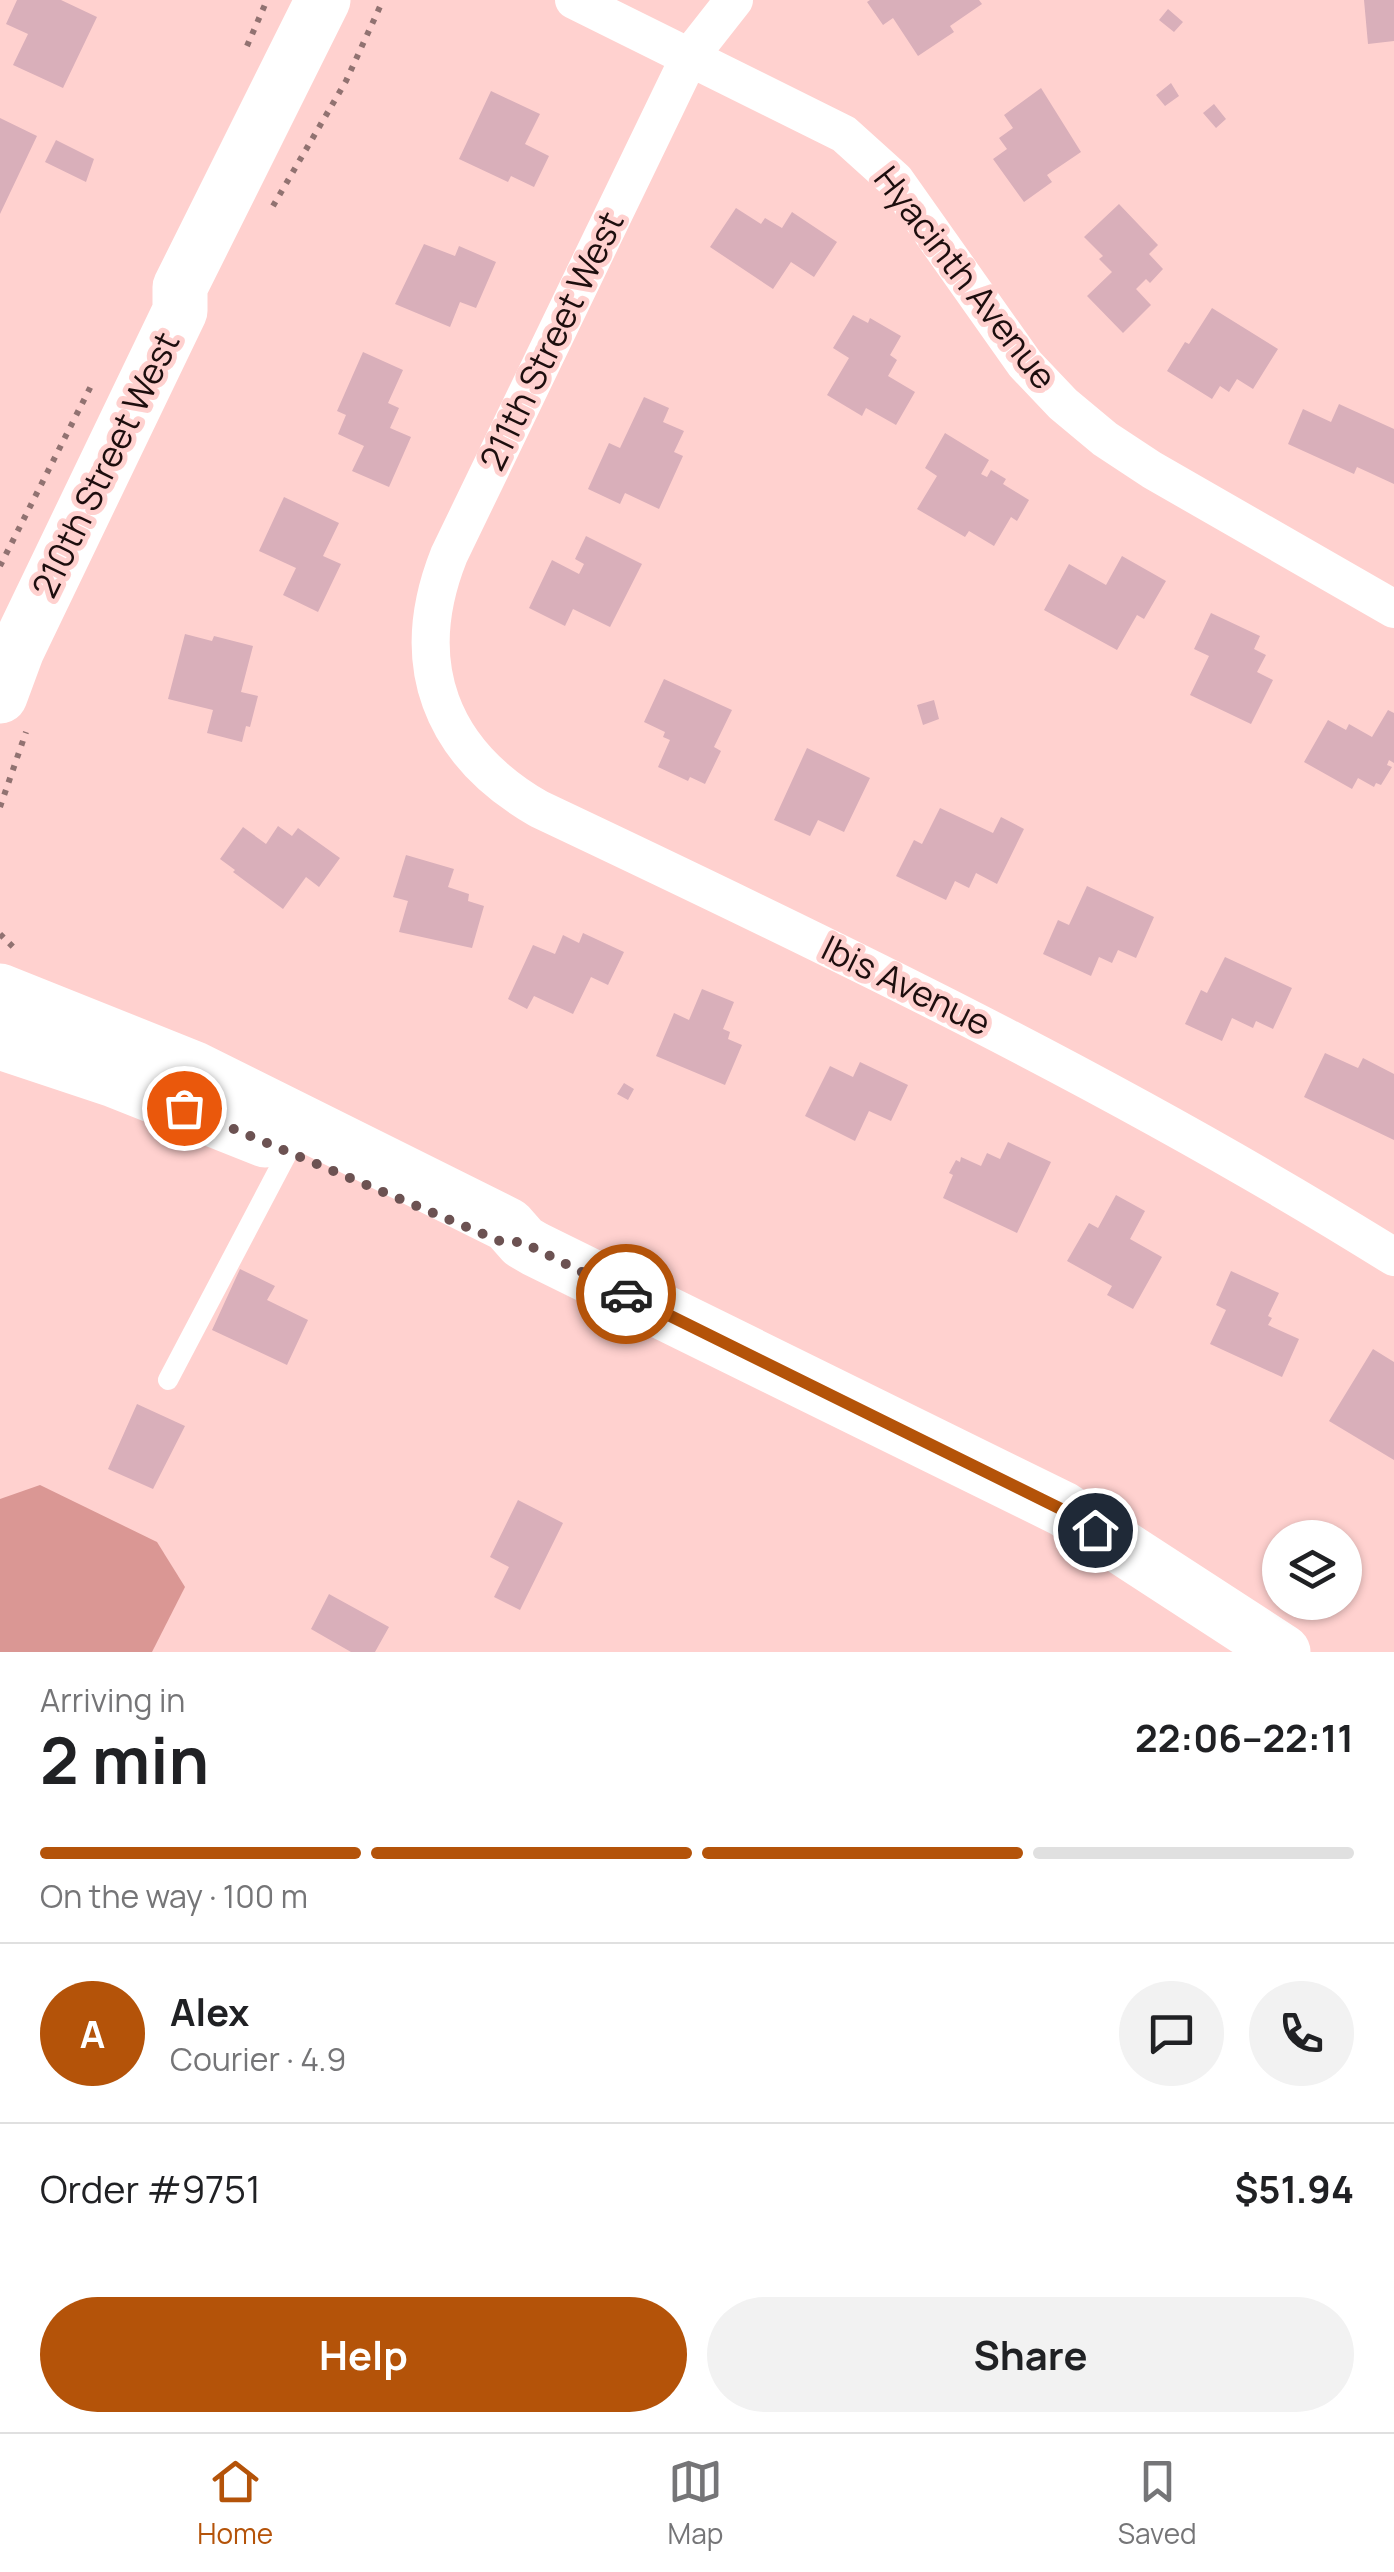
<!DOCTYPE html>
<html lang="en">
<head>
<meta charset="utf-8">
<style>
	body { margin:0; font-family:Manrope,sans-serif; background:#f2f2f2; color:#202124; height:100vh; display:flex; flex-direction:column; font-size:38px; white-space:nowrap }
	* { box-sizing:border-box; margin:0 }
	p { font-size:32px; color:#757577 }
	.icon { flex:none; width:55px; height:55px; fill:none; stroke:currentColor; stroke-width:2; stroke-linecap:round; stroke-linejoin:round }
	.map { position:relative; height:1652px; overflow:hidden }
	.panel { display:flex; flex-direction:column; background:#fff; flex:1 }
	.panel>* { flex:none }
	.fabs { position:absolute; left:1262px; top:1520px; display:grid; gap:20px }
	.fabs a { display:grid; place-items:center; width:100px; height:100px; border-radius:50%; background:#fff; box-shadow:0 2px 8px #0004; font-size:50px }
	.pin { position:absolute; display:grid; place-items:center; width:85px; height:85px; color:#fff; margin:-42px; border:5px solid #fff; border-radius:50%; box-shadow:0 2px 10px #0007 }
	.courier { position:absolute; display:grid; place-items:center; width:100px; height:100px; margin:-50px; border:8px solid #b45309; border-radius:50%; background:#fff; color:#222; box-shadow:0 2px 12px #0007 }
	.head em { font-style:normal; font-weight:700 }
	.head div { display:flex; flex-direction:column-reverse }
	.head { display:flex; align-items:center; justify-content:space-between; height:170px; padding:0 40px }
	h1 { font-size:65px; font-weight:700; line-height:75px }
	.bar { display:grid; grid-template-columns:repeat(4,1fr); gap:15px 10px; align-content:center; height:120px; padding:0 40px }
	.bar i { height:12px; border-radius:8px; background:#e0e0e0 }
	.bar .active { background:#b45309 }
	.bar p { grid-column:span 4 }
	.line { display:flex; align-items:center; gap:25px; padding:0 40px; border-top:2px solid #e0e0e0 }
	.line div { flex:1 }
	.round { display:grid; place-items:center; flex:none; width:105px; height:105px; border-radius:52px; background:#f2f2f2 }
	.primary-button { display:flex; gap:20px; margin-top:auto; padding:20px 40px }
	.primary-button a { flex:1; height:115px; border-radius:60px; background:#b45309; color:#fff; font-size:40px; font-weight:700; line-height:115px; text-align:center }
	.primary-button a+a { background:#f2f2f2; color:#202124 }
	.tabs { display:flex; justify-content:space-around; align-items:center; height:140px; border-top:2px solid #e0e0e0; background:#fff; font-size:28px; color:#757577 }
	.tabs a { display:grid; justify-items:center; gap:5px }
	.tabs .active { color:#b45309 }
	.map>svg:first-child { display:block }
	.forest { fill:#da9794 }
	.building { fill:#d9afba }
	.lines { fill:none; stroke-linecap:round; stroke-linejoin:round }
	.path { stroke:#917271; stroke-width:6; stroke-dasharray:5 8; stroke-linecap:butt }
	.lane { stroke:#fff; stroke-width:20 }
	.street { stroke:#fff; stroke-width:38 }
	.secondary { stroke:#fff; stroke-width:55 }
	.done { stroke:#6c5252; stroke-width:10; stroke-dasharray:0 18 }
	.route { stroke:#b45309; stroke-width:12 }
	.labels { text-anchor:middle; stroke-width:10; stroke-linejoin:round; paint-order:stroke }
	.street-label { font-size:35px; fill:#1d0e0e; stroke:#ffd1cf }
</style>
</head>
<body>
<div class="map">
<svg width="1394" height="1652" viewBox="0 0 1394 1652">
	<rect width="100%" height="100%" fill="#ffd1cf"/>
	<path class="forest" d="M40 1485 157 1542 185 1587 152 1652H0V1499Z"/>
	<path class="building" d="M17 0H61L97 17 63 88 13 65 28 34 6 24Z
		M870 0H979L982 4 950 26 954 32 918 56 893 18 883 25 867 2Z
		M1364 0H1394V41L1368 44Z
		M1168 9 1183 22 1174 32 1159 20Z
		M1171 83 1179 96 1165 106 1156 95Z
		M1041 88 1081 152 1047 175 1052 182 1024 202 993 159 1007 149 999 138 1013 128 1004 115Z
		M491 91 540 114 525 144 549 156 534 187 511 176 508 182 459 159Z
		M1214 104 1226 119 1216 128 1203 113Z
		M0 118 37 136 0 214Z
		M56 140 94 159 86 182 45 162Z
		M1119 204 1158 245 1149 254 1163 269 1150 283 1146 279 1136 289 1151 305 1123 333 1087 296 1112 272 1099 259 1103 256 1084 237Z
		M736 208 761 224 765 218 782 228 792 212 837 242 814 277 791 262 773 289 710 247Z
		M424 244 455 256 459 246 496 262 476 308 460 302 450 327 395 304Z
		M1212 308 1278 349 1253 389 1237 379 1229 392 1220 386 1212 399 1167 371 1185 342 1189 344Z
		M853 315 868 323 870 318 901 336 890 355 897 360 888 376 915 392 896 425 866 408 862 416 827 395 849 358 833 348Z
		M363 352 403 370 388 403 399 408 390 428 411 437 389 487 352 471 364 446 338 434 346 415 337 411Z
		M644 397 669 408 663 422 684 431 674 452 683 456 659 509 625 493 620 504 588 489 609 443 620 448Z
		M1339 404 1394 429V484L1357 467 1354 474 1288 444 1303 409 1331 422Z
		M945 433 989 460 981 474 987 477 991 470 1006 479 1003 484 1029 500 1017 521 1011 517 994 546 969 531 965 537 917 509 937 476 925 468Z
		M284 497 339 523 323 556 341 564 318 612 283 595 296 568 259 551Z
		M586 536 642 564 610 627 573 609 565 626 529 608 552 560 579 574 584 564 575 559Z
		M1122 556 1166 581 1144 619 1137 615 1117 650 1044 610 1069 564 1106 585Z
		M1211 613 1260 636 1254 649 1266 655 1257 672 1273 680 1251 724 1190 695 1209 656 1194 649Z
		M185 634 212 641 214 636 253 646 241 692 258 696 250 727 246 726 242 742 207 733 213 710 168 699Z
		M664 679 732 710 714 747 721 751 705 784 690 777 688 781 658 767 670 740 663 737 665 732 644 722Z
		M934 700 939 719 923 725 917 705Z
		M1388 710 1394 713V763L1389 760 1387 765 1392 767 1381 785 1376 783 1374 787 1358 778 1352 789 1304 762 1328 720 1346 730 1349 724 1372 737Z
		M807 748 870 778 844 832 818 820 810 836 774 820Z
		M940 808 993 833 1001 817 1024 829 997 884 976 873 969 888 955 881 946 900 896 876 914 840 922 844Z
		M278 826 292 836 298 828 340 858 319 887 306 877 283 909 233 872 235 870 220 859 243 827 266 844Z
		M406 855 454 869 448 887 469 894 468 901 484 906 472 948 399 932 408 901 393 897Z
		M1087 886 1154 917 1136 958 1118 950 1112 963 1099 957 1091 976 1043 954 1058 920 1069 925Z
		M583 933 624 952 608 985 591 977 573 1014 534 996 527 1009 508 999 533 945 555 954 563 935 579 943Z
		M1225 957 1292 988 1273 1029 1256 1021 1253 1028 1232 1018 1222 1041 1185 1024 1201 990 1207 993Z
		M702 989 734 1002 723 1029 730 1032 728 1039 742 1045 725 1085 656 1056 674 1013 689 1020Z
		M1325 1053 1358 1068 1363 1058 1394 1074V1140L1304 1097Z
		M860 1062 908 1085 891 1121 869 1111 855 1141 805 1116 830 1066 853 1077Z
		M624 1083 634 1089 628 1100 617 1094Z
		M1008 1142 1051 1162 1017 1233 943 1198 953 1175 949 1173 956 1160 960 1162 961 1157 981 1166 987 1153 1000 1159Z
		M1116 1195 1145 1211 1130 1239 1162 1257 1133 1309 1107 1295 1112 1286 1067 1261 1089 1223 1098 1228Z
		M240 1269 275 1286 267 1300 308 1320 287 1365 212 1330Z
		M1231 1271 1279 1293 1268 1316 1272 1318 1268 1325 1299 1339 1282 1377 1210 1344 1226 1310 1216 1305Z
		M1373 1349 1394 1362V1460L1329 1421Z
		M137 1404 185 1426 153 1489 108 1469Z
		M518 1500 563 1523 520 1610 494 1597 509 1567 490 1557Z
		M329 1594 389 1627 375 1652H351L311 1629Z"/>
	<g class="lines">
		<path class="path" d="M247 46 267 0
			M273 206 346 81 383 0
			M0 566 92 384
			M0 807 26 732
			M0 934 17 951"/>
		<path class="lane" d="M168 1380 289 1150"/>
		<path class="street" d="M574 0 844 134 895 180 1025 364 1063 404 1105 439 1152 470 1394 609
			M734 0 690 56 449 555C406 663 440 752 539 809 831 947 1121 1086 1394 1257"/>
		<path class="secondary" d="M0 696 17 650 180 311V287L323 0
			M0 991 195 1069 508 1225 523 1242 535 1249 1063 1509 1283 1652
			M0 1042 114 1080 265 1140"/>
	</g>
	<g class="lines">
		<path class="done" d="M184 1108 502 1242H522L626 1294"/>
		<path class="route" d="M626 1294 1063 1510 1095 1530"/>
	</g>
	<g class="labels">
		<g class="street-label">
			<text transform="translate(965 278) rotate(52)" y="12">Hyacinth Avenue</text>
			<text transform="translate(552 341) rotate(-64)" y="12">211th Street West</text>
			<text transform="translate(106 465) rotate(-64)" y="12">210th Street West</text>
			<text transform="translate(906 986) rotate(26)" y="12">Ibis Avenue</text>
		</g>
	</g>
</svg>
<div class="fabs">
<a><svg class="icon" aria-label="layers" viewBox="0 0 24 24"><path d="M12 4l9 5-9 5-9-5zM3 14l9 5 9-5"/></svg></a>
</div>
<div class="pin" style="left:184px;top:1108px;background:#ea580c"><svg class="icon" aria-label="bag" viewBox="0 0 24 24"><path d="M5 8h14l-1 12H6zM9 8a3 3 0 0 1 6 0"/></svg></div>
<div class="pin" style="left:1095px;top:1530px;background:#1f2937"><svg class="icon" aria-label="home" viewBox="0 0 24 24"><path d="M3 11l9-7 9 7M6 9v11h12V9"/></svg></div>
<div class="courier" style="left:626px;top:1294px"><svg class="icon" aria-label="car" viewBox="0 0 24 24"><path d="M5 17H2v-5l4-1 3-4h7l3 4 3 1v5h-3M9 17h6M6 11h13"/><circle cx="7" cy="17" r="2"/><circle cx="17" cy="17" r="2"/></svg></div>
</div>
<section class="panel">
<div class="head"><div><h1>2 min</h1><p>Arriving in</p></div><em>22:06–22:11</em></div>
<div class="bar"><i class="active"></i><i class="active"></i><i class="active"></i><i></i><p>On the way · 100 m</p></div>
<div class="line" style="height:180px"><b class="round" style="background:#b45309;color:#fff">A</b><div><b>Alex</b><p>Courier · 4.9</p></div><a class="round"><svg class="icon" aria-label="chat" viewBox="0 0 24 24"><path d="M4 5h16v11H9l-5 4z"/></svg></a><a class="round"><svg class="icon" aria-label="phone" viewBox="0 0 24 24"><path d="M5 4h4l2 5-3 2q2 4 5 5l2-3 5 2v4C11 20 4 13 5 4z"/></svg></a></div>
<div class="line" style="height:130px"><div>Order #9751</div><b>$51.94</b></div>
<div class="primary-button"><a>Help</a><a>Share</a></div>
</section>
<nav class="tabs">
<a class="active"><svg class="icon" aria-label="home" viewBox="0 0 24 24"><path d="M3 11l9-7 9 7M6 9v11h12V9"/></svg>Home</a>
<a><svg class="icon" aria-label="map" viewBox="0 0 24 24"><path d="M3 6l6-2 6 2 6-2v14l-6 2-6-2-6 2zM9 4v14M15 6v14"/></svg>Map</a>
<a><svg class="icon" aria-label="saved" viewBox="0 0 24 24"><path d="M7 4h10v16l-5-4-5 4z"/></svg>Saved</a>
</nav>
</body>
</html>
